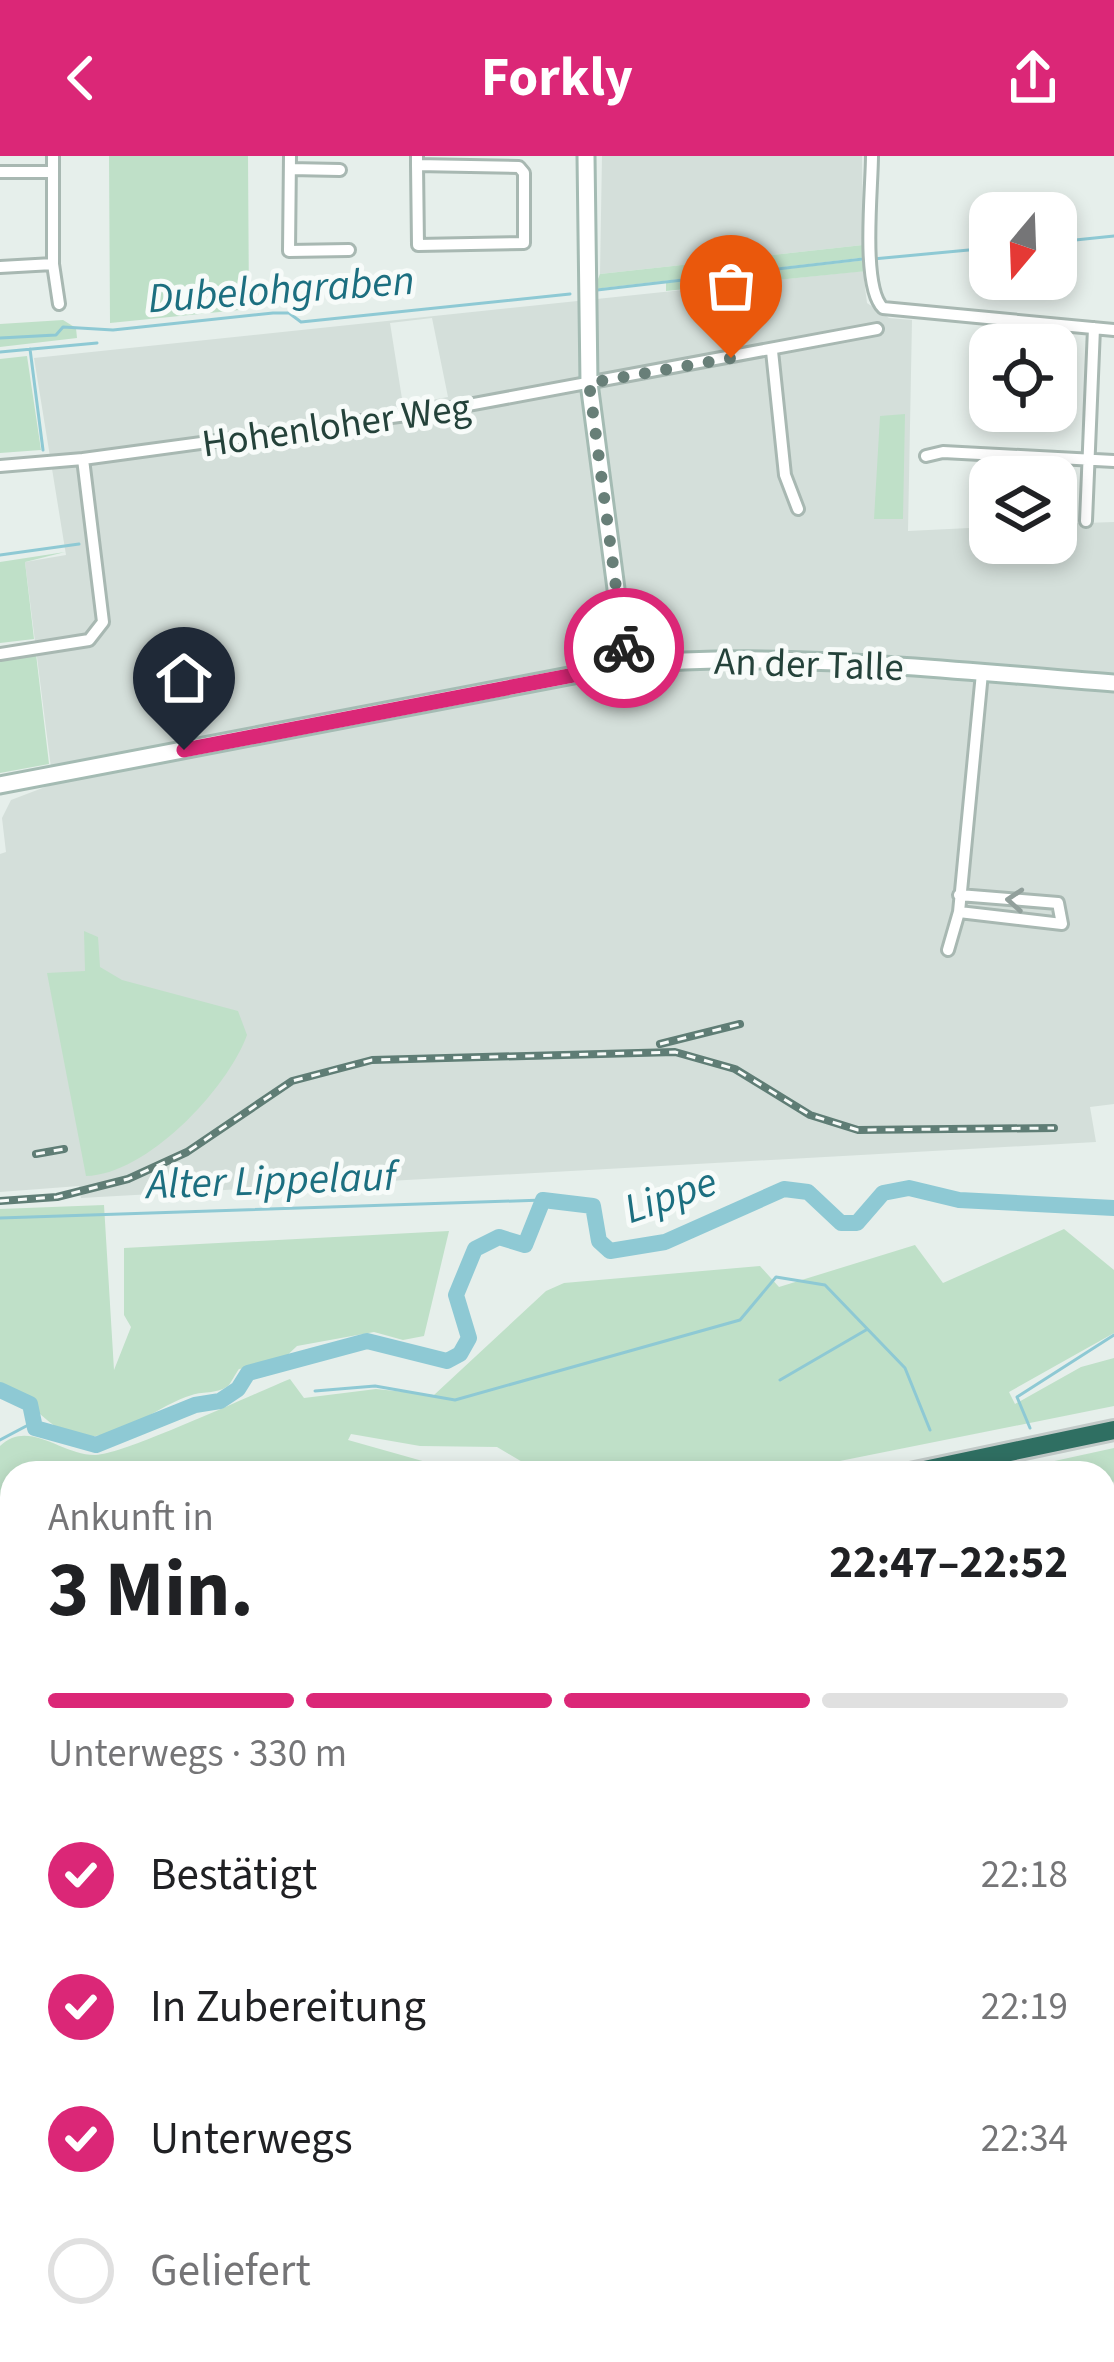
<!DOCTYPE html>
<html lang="de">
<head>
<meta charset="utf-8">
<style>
	body { margin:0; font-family:"Source Sans 3",sans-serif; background:#f2f2f2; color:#202124; height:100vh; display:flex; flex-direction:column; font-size:45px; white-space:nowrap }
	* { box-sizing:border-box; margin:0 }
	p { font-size:39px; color:#757577 }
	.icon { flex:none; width:66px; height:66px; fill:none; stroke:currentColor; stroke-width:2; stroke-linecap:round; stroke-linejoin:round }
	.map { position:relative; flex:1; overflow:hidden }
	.side { position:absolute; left:0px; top:1305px; width:1116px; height:903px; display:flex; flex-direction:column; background:#fff; border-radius:36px 36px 0 0; box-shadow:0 6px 18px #0003 }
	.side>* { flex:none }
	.needle { width:78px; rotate:199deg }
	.controls { position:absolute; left:969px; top:36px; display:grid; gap:24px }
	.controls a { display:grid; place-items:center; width:108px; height:108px; border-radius:24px; background:#fff; box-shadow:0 6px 18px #0003; font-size:60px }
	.pin { position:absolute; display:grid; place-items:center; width:102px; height:102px; color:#fff; margin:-123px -51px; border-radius:50% 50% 50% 0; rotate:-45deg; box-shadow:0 0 12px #0007 }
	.pin .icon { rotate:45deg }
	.courier { position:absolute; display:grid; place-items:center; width:120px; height:120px; margin:-60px; border:9px solid #db2777; border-radius:50%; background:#fff; color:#222; box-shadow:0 3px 15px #0007 }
	.overview em { font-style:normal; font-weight:700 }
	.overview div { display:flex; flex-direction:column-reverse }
	.overview { display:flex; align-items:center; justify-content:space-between; height:204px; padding:0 48px }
	h1 { font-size:78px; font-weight:700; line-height:90px }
	.bar { display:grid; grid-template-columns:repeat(4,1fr); gap:18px 12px; align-content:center; height:144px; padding:0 48px }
	.bar i { height:15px; border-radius:9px; background:#e0e0e0 }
	.bar .current { background:#db2777 }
	.bar p { grid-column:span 4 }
	ol { padding:0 48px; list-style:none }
	li { display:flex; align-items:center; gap:36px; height:132px }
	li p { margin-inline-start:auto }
	li .icon { padding:12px; border-radius:50%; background:#db2777; color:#fff; stroke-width:4 }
	li:last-child { color:#757577 }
	li i { width:66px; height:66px; border:6px solid #e0e0e0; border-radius:50% }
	header { display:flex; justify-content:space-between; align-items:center; height:156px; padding:0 48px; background:#db2777; color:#fff; font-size:54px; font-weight:700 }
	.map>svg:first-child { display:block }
	.built { fill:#d4dfda; fill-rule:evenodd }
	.green { fill:#bfe0c8 }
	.water { fill:#8ec9d4 }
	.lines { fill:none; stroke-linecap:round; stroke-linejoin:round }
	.stream { stroke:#8ec9d4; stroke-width:3 }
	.river { stroke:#8ec9d4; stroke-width:16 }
	.street-casing { stroke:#a8b8b2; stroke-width:16 }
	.secondary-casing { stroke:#a4bbb3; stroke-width:21 }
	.highway-casing { stroke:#c2cac8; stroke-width:24 }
	.street { stroke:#fff; stroke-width:10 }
	.secondary { stroke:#fff; stroke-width:15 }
	.highway { stroke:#2f6f62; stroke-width:18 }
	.rail-casing { stroke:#5f7d75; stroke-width:8 }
	.rail { stroke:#f7fbf9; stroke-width:3; stroke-dasharray:9; stroke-linecap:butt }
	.oneway { stroke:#92a09c }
	.done { stroke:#687f78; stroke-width:12; stroke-dasharray:0 21.6 }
	.route { stroke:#db2777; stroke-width:15 }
	.labels { text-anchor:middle; stroke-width:10; stroke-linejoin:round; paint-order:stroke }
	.street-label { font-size:39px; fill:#24423a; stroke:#f7fbf9 }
	.water-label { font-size:42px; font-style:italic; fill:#1c6f80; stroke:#f7fbf9 }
</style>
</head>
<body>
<header><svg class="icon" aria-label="back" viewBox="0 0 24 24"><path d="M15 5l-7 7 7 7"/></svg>Forkly<svg class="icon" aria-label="share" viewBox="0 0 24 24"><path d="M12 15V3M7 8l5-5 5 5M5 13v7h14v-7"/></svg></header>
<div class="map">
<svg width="1114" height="2206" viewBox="0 0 1114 2206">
	<rect width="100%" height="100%" fill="#e6efeb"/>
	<path class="built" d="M602 0H862L863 89 600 118Z
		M863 115 867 147 889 162 912 164 908 375 990 371V387H1056V368L1114 366V948L1090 951 1096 986 81 1042 79 1030 0 1036V698L6 696 2 662 11 644 53 628 25 406 66 399 34 202ZM432 162 448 241 403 249 390 167Z"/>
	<path class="green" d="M109 0H248L249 153 110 167Z
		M863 89 868 101 594 133 600 118Z
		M867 104V115L666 135V126Z
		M63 164 76 172 77 182 0 191V168Z
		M27 200 41 294 0 297V203Z
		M905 258 903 363H874L880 260Z
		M65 396 25 406 34 483 0 487V406Z
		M36 498 49 608 0 617V504Z
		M84 775 98 781 100 811 122 824 238 855 247 879C227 934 146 1019 86 1020L47 817 85 815Z
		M104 1049 114 1214 131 1171 124 1159V1092L449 1075 424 1180 403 1184 374 1176 297 1190 279 1207 239 1213C238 1214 230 1228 229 1229 219 1238 204 1235 192 1239 155 1250 118 1288 76 1279 41 1271 33 1240 0 1229V1053Z
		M1064 1073 1114 1114V1177L1009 1236 1015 1248 1081 1211 1114 1202V1250L780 1317H541L497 1291 420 1290 351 1278 348 1284 465 1317H12V1481L0 1484V1290C29 1262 62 1300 96 1299 125 1298 255 1237 290 1223L304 1242 376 1233 434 1239 546 1135 564 1127 760 1110 779 1131 915 1089 943 1127Z
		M1114 1292V1325L1104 1344V1317H1031L1027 1311Z
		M12 2036V2196H311L314 2206H0V2038Z
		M1114 2130V2206H845L843 2196H1104V2132Z
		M322 2196H504L506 2206H323Z"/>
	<path class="water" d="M1104 1628 1114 1651V1808L1104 1812Z
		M0 1694H12V2002L0 2003Z"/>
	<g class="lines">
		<path class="stream" d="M1056 86 1114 80
			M873 103 990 92
			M597 134 863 103
			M0 182 56 179 63 171 113 174 273 157H289L301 166 570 138
			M30 193 43 294
			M0 196 97 187
			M0 399 79 388
			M0 1062 543 1044
			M780 1224 866 1174
			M315 1235 375 1230 455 1244 740 1164 776 1121 825 1129 905 1212 930 1274
			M1030 1272 1017 1241 1114 1179
			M0 1284 32 1267
			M1044 1307 1048 1317
			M1104 1459 1113 1494 1104 1512"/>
		<path class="river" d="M0 1234 30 1248 35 1272 96 1289 195 1249 220 1245 238 1233 248 1217 367 1185 447 1205 460 1198 469 1182 456 1139 475 1093 499 1081 525 1089 543 1044 593 1050 599 1085 610 1095 665 1086 784 1033 808 1036 841 1067H857L883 1037 909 1032 959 1044 1114 1052"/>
		<g class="street-casing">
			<path id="street" d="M290 0 289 95 349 94
				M417 0V9L418 89 524 87V17L519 11 417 9
				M872 0C872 33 861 131 883 152L1114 174
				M290 13 340 14
				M0 16H53
				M53 108 59 148
				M0 111 53 108V0
				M772 195 785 319 798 353
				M926 300 943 296 1114 305
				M0 310 83 303
				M1086 365 1094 172
				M0 498 89 484 103 466 83 303 436 255 877 173
				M959 756 1062 768 1058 747 959 739
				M948 794 959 756 982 517
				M1104 1852 1114 1850
				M1104 2125 1114 2123
				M658 2206 713 2196"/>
		</g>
		<g class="secondary-casing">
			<path id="secondary" d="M586 0 589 227 626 509
				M0 629 626 509C789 494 951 515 1114 527"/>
		</g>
		<g class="highway-casing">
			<path id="highway" d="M910 1317 1114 1274
				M0 1503 12 1500"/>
		</g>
		<use href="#street" class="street"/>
		<use href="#secondary" class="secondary"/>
		<use href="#highway" class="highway"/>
		<g class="rail-casing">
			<path id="rail" d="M660 888 740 868
				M36 998 64 993
				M0 1045 57 1041 128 1023 187 996 292 925 372 904 675 896 735 913 810 959 858 974 1054 972"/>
		</g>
		<use href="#rail" class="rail"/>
	</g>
	<defs><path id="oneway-chevron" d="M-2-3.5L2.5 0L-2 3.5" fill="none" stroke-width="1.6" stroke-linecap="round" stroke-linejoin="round" transform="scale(3)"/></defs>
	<use class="oneway" href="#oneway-chevron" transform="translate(1015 744) rotate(-176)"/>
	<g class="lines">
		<path class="done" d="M624 492 589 227 731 202"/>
		<path class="route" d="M184 594 626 509 624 492"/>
	</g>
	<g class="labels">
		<g class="street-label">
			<text transform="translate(336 268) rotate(-8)" y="14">Hohenloher Weg</text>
			<text transform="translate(809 507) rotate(2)" y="14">An der Talle</text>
		</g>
		<g class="water-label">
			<text transform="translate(281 132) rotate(-4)" y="15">Dubelohgraben</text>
			<text transform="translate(271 1023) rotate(-2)" y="15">Alter Lippelauf</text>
			<text transform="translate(670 1038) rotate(-19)" y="15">Lippe</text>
		</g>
	</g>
</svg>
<div class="controls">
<a><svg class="needle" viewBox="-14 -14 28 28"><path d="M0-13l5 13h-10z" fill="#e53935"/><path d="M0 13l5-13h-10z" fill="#757577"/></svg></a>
<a><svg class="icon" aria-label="locate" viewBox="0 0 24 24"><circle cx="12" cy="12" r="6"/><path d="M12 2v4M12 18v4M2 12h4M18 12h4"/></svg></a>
<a><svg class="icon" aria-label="layers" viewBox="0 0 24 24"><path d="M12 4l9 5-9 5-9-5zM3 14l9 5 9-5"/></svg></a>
</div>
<div class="pin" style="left:731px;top:202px;background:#ea580c"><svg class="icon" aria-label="bag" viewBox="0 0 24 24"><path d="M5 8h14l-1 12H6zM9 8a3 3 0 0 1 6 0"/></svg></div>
<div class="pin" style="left:184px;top:594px;background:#1f2937"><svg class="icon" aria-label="home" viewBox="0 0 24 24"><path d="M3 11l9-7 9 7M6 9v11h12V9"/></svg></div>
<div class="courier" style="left:624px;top:492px"><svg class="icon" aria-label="bike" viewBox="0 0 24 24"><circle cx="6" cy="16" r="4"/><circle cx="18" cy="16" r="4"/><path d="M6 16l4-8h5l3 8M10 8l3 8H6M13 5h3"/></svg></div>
<section class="side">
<div class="overview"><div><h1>3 Min.</h1><p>Ankunft in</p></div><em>22:47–22:52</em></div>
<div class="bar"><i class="current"></i><i class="current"></i><i class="current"></i><i></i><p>Unterwegs · 330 m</p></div>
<ol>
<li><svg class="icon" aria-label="check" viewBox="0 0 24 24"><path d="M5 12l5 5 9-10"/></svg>Bestätigt<p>22:18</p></li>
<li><svg class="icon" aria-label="check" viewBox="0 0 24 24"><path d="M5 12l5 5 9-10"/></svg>In Zubereitung<p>22:19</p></li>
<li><svg class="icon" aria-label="check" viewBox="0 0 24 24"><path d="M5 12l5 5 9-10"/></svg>Unterwegs<p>22:34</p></li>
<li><i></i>Geliefert</li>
</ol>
</section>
</div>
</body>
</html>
